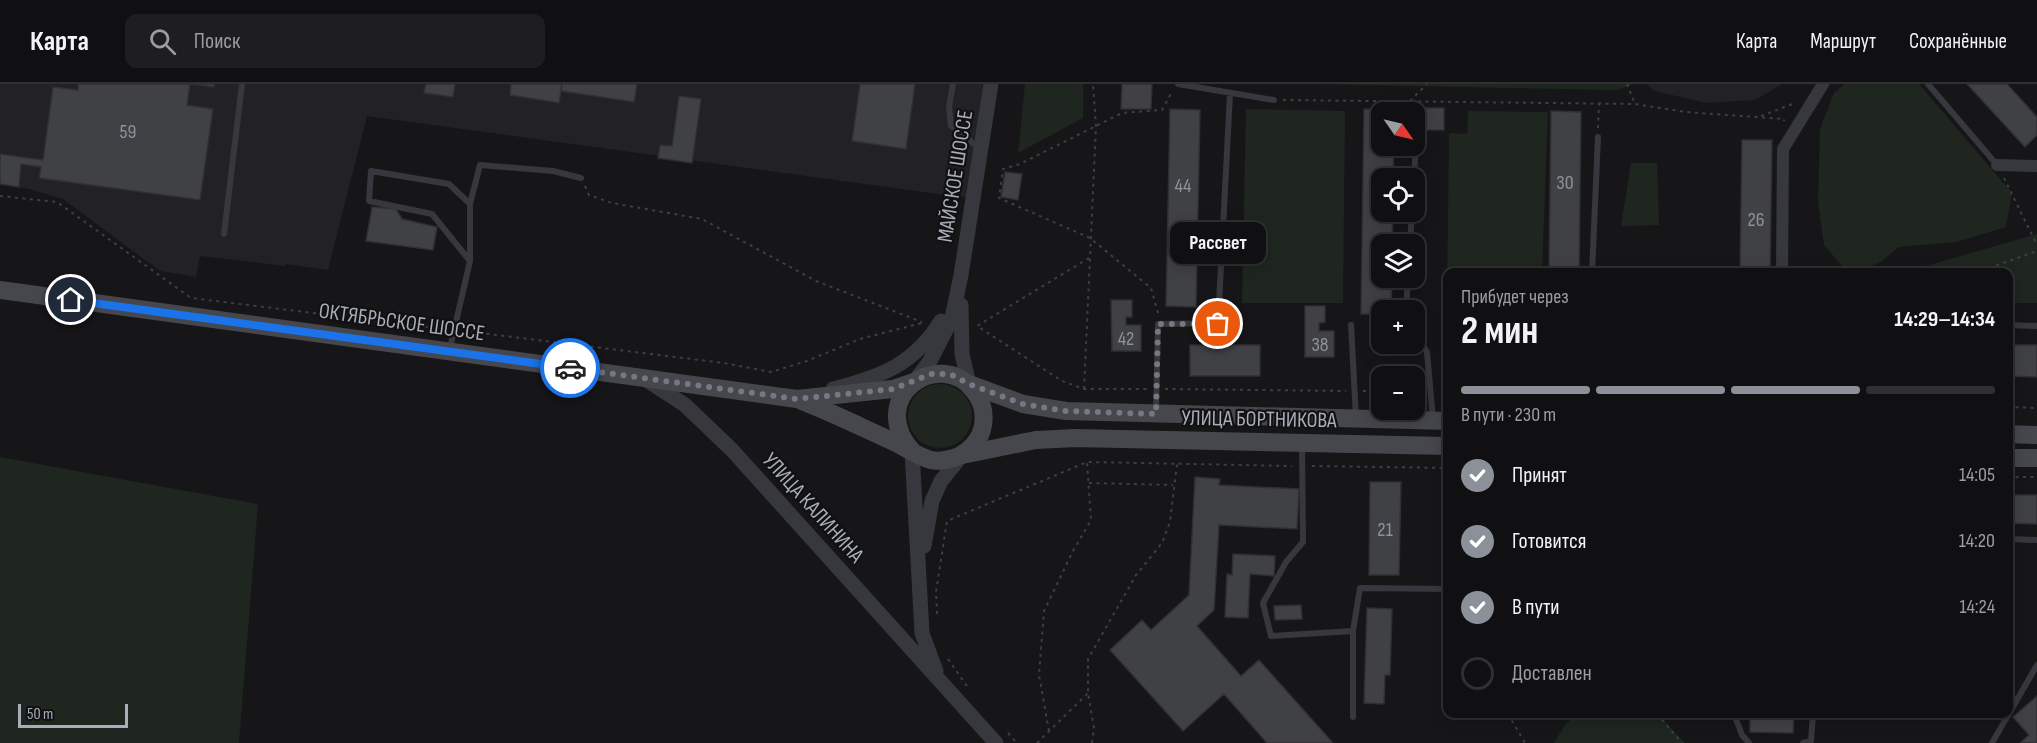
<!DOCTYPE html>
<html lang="ru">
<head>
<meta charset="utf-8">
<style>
	body { margin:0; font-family:"Sofia Sans Condensed",sans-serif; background:#1e1e20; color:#f1f3f6; height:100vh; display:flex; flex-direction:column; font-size:22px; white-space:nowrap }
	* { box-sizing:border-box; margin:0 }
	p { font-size:20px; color:#9c9d9f }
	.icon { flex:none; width:33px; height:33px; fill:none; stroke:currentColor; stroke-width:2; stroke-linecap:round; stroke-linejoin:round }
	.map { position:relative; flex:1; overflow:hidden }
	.details { position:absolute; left:1443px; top:184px; width:570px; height:450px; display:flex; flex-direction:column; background:#101012; border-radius:12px; box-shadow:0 3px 15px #0003,0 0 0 2px #303032 }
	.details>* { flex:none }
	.needle { width:39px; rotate:124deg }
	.controls { position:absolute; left:1371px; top:18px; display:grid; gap:12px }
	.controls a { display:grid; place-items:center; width:54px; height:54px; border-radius:12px; background:#101012; box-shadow:0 3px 15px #0003,0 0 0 2px #303032; font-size:30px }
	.scale { position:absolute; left:18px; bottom:15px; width:110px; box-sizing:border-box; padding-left:6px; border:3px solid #a8adb8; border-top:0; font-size:16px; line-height:21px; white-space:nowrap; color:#a8adb8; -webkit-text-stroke:4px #111113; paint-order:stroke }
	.pin { position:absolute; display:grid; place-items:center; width:51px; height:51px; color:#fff; margin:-26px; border:3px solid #fff; border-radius:50%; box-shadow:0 2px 6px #0007 }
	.courier { position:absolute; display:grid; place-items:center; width:60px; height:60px; margin:-30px; border:4px solid #1a73e8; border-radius:50%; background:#fff; color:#222; box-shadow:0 2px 8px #0007 }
	.bubble { position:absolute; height:42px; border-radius:12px; background:#101012; box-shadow:0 3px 15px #0003,0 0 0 2px #303032; font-size:20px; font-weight:700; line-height:42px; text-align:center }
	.headline em { font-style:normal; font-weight:700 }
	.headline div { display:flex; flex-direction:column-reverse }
	.headline { display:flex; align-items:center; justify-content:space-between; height:102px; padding:0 18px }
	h1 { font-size:39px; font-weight:700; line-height:45px }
	.bar { display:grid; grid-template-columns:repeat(4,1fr); gap:9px 6px; align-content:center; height:72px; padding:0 18px }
	.bar i { height:8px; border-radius:4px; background:#303032 }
	.bar .selected { background:#8c9099 }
	.bar p { grid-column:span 4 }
	ol { padding:0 18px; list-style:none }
	li { display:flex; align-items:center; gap:18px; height:66px }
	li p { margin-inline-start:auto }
	li .icon { padding:6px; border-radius:50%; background:#8c9099; color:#fff; stroke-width:4 }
	li:last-child { color:#9c9d9f }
	li i { width:33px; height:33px; border:3px solid #303032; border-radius:50% }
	header { display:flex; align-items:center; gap:36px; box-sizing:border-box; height:84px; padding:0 30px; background:#101012; border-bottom:2px solid #303032 }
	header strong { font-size:28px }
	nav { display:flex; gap:33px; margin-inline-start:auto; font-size:21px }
	.search { width:420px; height:54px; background:#1e1e20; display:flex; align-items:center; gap:15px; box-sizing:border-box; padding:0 21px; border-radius:12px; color:#9c9d9f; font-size:22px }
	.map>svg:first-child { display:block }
	.built { fill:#222225 }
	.green { fill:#1e261f }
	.building { fill:#404145; stroke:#303034; stroke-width:1.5 }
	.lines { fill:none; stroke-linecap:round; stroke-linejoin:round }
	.path { stroke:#3d3f44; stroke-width:2; stroke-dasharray:3 4.5; stroke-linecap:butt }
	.service { stroke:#37383d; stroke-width:6 }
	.minor { stroke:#37383d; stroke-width:12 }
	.tertiary { stroke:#37383d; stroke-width:15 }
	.secondary { stroke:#45474d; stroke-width:18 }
	.done { stroke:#757880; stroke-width:6; stroke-dasharray:0 10.8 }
	.route { stroke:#1a73e8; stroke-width:8 }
	.labels { text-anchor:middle; stroke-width:4.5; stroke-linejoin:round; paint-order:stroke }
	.number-label { font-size:20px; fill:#8e929b }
	.street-label { font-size:22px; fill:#a8adb8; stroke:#111113 }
</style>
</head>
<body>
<header>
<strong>Карта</strong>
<div class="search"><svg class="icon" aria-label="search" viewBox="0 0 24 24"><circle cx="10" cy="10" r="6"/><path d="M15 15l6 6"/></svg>Поиск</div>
<nav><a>Карта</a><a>Маршрут</a><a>Сохранённые</a></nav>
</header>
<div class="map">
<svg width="2037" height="659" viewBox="0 0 2037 659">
	<rect width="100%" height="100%" fill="#161618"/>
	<path class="built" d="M0 0H983L968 114 367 32 328 186 286 180V182L200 172 196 193 160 187 63 115 29 105 0 101Z
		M1647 0H1782L1755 16 1707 19 1654 7Z"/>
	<path class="green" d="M1025 0H1083V34L1018 69Z
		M1312 0H1634L1616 6Z
		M1845 0H1919L2012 109 2006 143 1956 158 1899 163 1882 177 1858 189H1848L1824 161 1818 118 1820 45 1834 9Z
		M1246 25 1345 27 1343 219H1242Z
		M1468 27 1548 28 1542 189H1448L1447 218V217L1449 49 1467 50Z
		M1631 79H1657L1659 141 1621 142Z
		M2037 150V219H2009L2008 189H1918L1919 184Z
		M908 332a32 32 0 1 1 64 0a32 32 0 1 1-64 0Z
		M0 373 258 420 239 659H0Z
		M1577 630H1658L1685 659H1554L1565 641Z
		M1835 630H1891V635L1835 634Z"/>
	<path class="building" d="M78 0H214V3L190 0 187 21 213 25 200 116 39 94 41 83 21 80 19 103 0 100V70L43 76 53 3 78 6Z
		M426 0H455L453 13 424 9Z
		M511 0H562L559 19 510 11Z
		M562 0H637L634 18 561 7Z
		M860 0H915L906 65 852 57Z
		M1122 0H1152L1151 25H1121Z
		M1967 0H2007L2037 33V51L2025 63Z
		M679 12 701 15 692 79 658 74 660 61 672 62Z
		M1425 24H1444V46H1425Z
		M1170 25 1200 26 1196 223 1166 222Z
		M1364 25 1394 26V28H1382V62H1394L1393 94H1382V128H1393L1392 160H1382V194H1392L1391 226H1382V230H1361Z
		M1551 27 1581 28 1579 189H1549Z
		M1742 56H1772L1770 189H1740Z
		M1005 88 1022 90 1018 116 1001 113Z
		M372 123 396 125 402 135 437 143 433 166 366 157Z
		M1111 216H1132V233H1126V241H1141V267H1112Z
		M1305 222H1325V238L1319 239V247H1334V273H1305Z
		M1190 261H1260V292H1190Z
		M2008 261H2037V293L2008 292Z
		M1195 393 1220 395 1219 401 1299 405 1297 445 1219 441 1214 526 1197 542 1241 592 1259 576 1333 659H1267L1224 610 1183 647 1110 566 1142 536 1151 546 1189 511Z
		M1370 398H1401L1399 491H1369Z
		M2008 411H2037V440L2008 439Z
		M1233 470 1275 472 1274 492 1250 490 1248 534 1225 533 1227 490 1232 491Z
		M1301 521 1302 535 1275 536 1274 522Z
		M1367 524 1392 525 1390 591H1385L1384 620 1364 619Z
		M2037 612V659H2020L2029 651 2013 633Z
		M1750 630H1794L1793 649 1750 648Z"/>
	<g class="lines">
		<path class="path" d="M1627 0 1635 20
			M1283 16 1635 20 1686 28 1784 35V37
			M1410 17 1427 0
			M1761 32 1795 19
			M1598 44 1599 20
			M1417 48 1418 18
			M2004 94 2037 161
			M585 102 589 111 612 119 702 135 816 197 922 238
			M0 112 57 118 191 214 444 245
			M1089 174 977 242 1062 297 1084 305H1148
			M1975 189 2037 167
			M1158 229 1151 204 1090 154 999 114 1003 85 1020 80 1122 29 1162 26 1172 8
			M464 247 724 279 771 288 807 277 860 255 922 239
			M1084 305 1096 42 1093 0
			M1165 305 1346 307
			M1363 307H1382
			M1441 307H1448
			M2008 323 2037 324
			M1312 382 1448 384
			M2008 393H2037
			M1089 399 1173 401
			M937 530 936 508 947 437 1087 378 1292 382
			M948 575 969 605
			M1508 630 1525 659
			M1657 630 1682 659
			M1049 647 1039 591 1044 527 1073 467 1091 436 1087 378
			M1008 649 1017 659
			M1037 659 1088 609
			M1092 659 1094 644 1088 609V575L1136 491 1162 459 1170 438 1177 380"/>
		<path class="service" d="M953 0 949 23 951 42 979 64
			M1178 0 1274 16
			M1928 0 1997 81
			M1414 94 1416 59
			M224 150 242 0
			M1410 160 1412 128
			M470 177 432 130 369 117 371 87 449 100 470 120
			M1592 189 1598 53
			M1406 226 1408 194
			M1351 241 1356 333
			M2008 241 2037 242
			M1414 247 1427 268 1433 336
			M450 264 470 177V120L480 81 553 87 581 94
			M1156 327 1158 240 1218 239 1230 10
			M1302 360 1303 458 1286 478 1263 519 1271 552 1353 547 1360 504 1448 505
			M2008 455 2037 456
			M1734 630 1742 651 1749 659
			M1353 633V547
			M1803 659 1811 657 1813 630
			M1992 659 2037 581"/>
		<path class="minor" d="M1997 81 2037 82
			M1782 189 1783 65 1823 0"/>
		<path class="tertiary" d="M961 221 962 270 969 300
			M645 295 685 321 732 366 996 659
			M914 298 930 277 952 234 961 191 991 0
			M833 305C880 293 914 281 941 237
			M912 367 922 549 936 587
			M924 462 932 417 941 397 962 371"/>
		<path class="secondary" d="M0 206 797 315 893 305 914 298
			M969 300 1023 320 1066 327 1448 337
			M802 317C833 329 863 344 894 358 906 364 919 373 931 376 939 378 947 376 954 374 968 369 981 356 983 341 985 329 982 317 974 307 940 262 865 313 912 367
			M2008 350 2037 351
			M962 371 1036 356 1075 354 1448 362
			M2008 374H2037"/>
	</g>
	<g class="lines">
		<path class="done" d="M570 284 797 315 893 305 931 290H950L969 300 1023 320 1066 327 1156 330 1158 240H1218"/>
		<path class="route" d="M71 216 570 284"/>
	</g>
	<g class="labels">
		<g class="number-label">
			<text x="128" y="54">59</text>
			<text x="1565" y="105">30</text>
			<text x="1183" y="108">44</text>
			<text x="1756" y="142">26</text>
			<text x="1126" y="261">42</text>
			<text x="1320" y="267">38</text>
			<text x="1385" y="452">21</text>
		</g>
		<g class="street-label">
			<text transform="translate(954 92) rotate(-81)" y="8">МАЙСКОЕ ШОССЕ</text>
			<text transform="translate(402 237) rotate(8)" y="8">ОКТЯБРЬСКОЕ ШОССЕ</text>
			<text transform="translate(1259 334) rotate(1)" y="8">УЛИЦА БОРТНИКОВА</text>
			<text transform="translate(814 423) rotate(48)" y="8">УЛИЦА КАЛИНИНА</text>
		</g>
	</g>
</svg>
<div class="controls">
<a><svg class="needle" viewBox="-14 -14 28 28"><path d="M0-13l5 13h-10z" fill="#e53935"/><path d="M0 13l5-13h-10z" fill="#9c9d9f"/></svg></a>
<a><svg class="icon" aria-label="locate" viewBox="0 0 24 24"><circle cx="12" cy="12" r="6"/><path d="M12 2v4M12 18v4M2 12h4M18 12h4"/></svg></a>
<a><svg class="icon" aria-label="layers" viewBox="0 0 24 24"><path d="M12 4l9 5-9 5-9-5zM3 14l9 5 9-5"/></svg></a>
<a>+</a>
<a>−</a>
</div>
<div class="scale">50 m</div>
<div class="pin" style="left:1218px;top:240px;background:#ea580c"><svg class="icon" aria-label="bag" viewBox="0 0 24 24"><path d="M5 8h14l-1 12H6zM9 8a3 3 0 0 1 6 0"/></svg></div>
<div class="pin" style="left:71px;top:216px;background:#1f2937"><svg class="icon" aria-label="home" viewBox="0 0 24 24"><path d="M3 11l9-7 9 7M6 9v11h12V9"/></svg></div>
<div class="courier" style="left:570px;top:284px"><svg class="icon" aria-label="car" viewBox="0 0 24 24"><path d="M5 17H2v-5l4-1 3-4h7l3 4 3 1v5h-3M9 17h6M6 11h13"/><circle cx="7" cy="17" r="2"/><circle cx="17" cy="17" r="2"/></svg></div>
<div class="bubble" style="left:1170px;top:138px;width:96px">Рассвет</div>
<section class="details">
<div class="headline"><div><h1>2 мин</h1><p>Прибудет через</p></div><em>14:29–14:34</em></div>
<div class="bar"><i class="selected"></i><i class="selected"></i><i class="selected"></i><i></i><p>В пути · 230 m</p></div>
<ol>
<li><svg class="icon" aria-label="check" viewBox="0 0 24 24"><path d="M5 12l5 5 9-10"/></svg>Принят<p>14:05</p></li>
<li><svg class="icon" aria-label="check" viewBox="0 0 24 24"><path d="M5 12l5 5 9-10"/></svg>Готовится<p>14:20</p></li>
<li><svg class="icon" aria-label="check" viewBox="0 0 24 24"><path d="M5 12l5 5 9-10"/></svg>В пути<p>14:24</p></li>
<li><i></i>Доставлен</li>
</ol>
</section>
</div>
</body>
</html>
